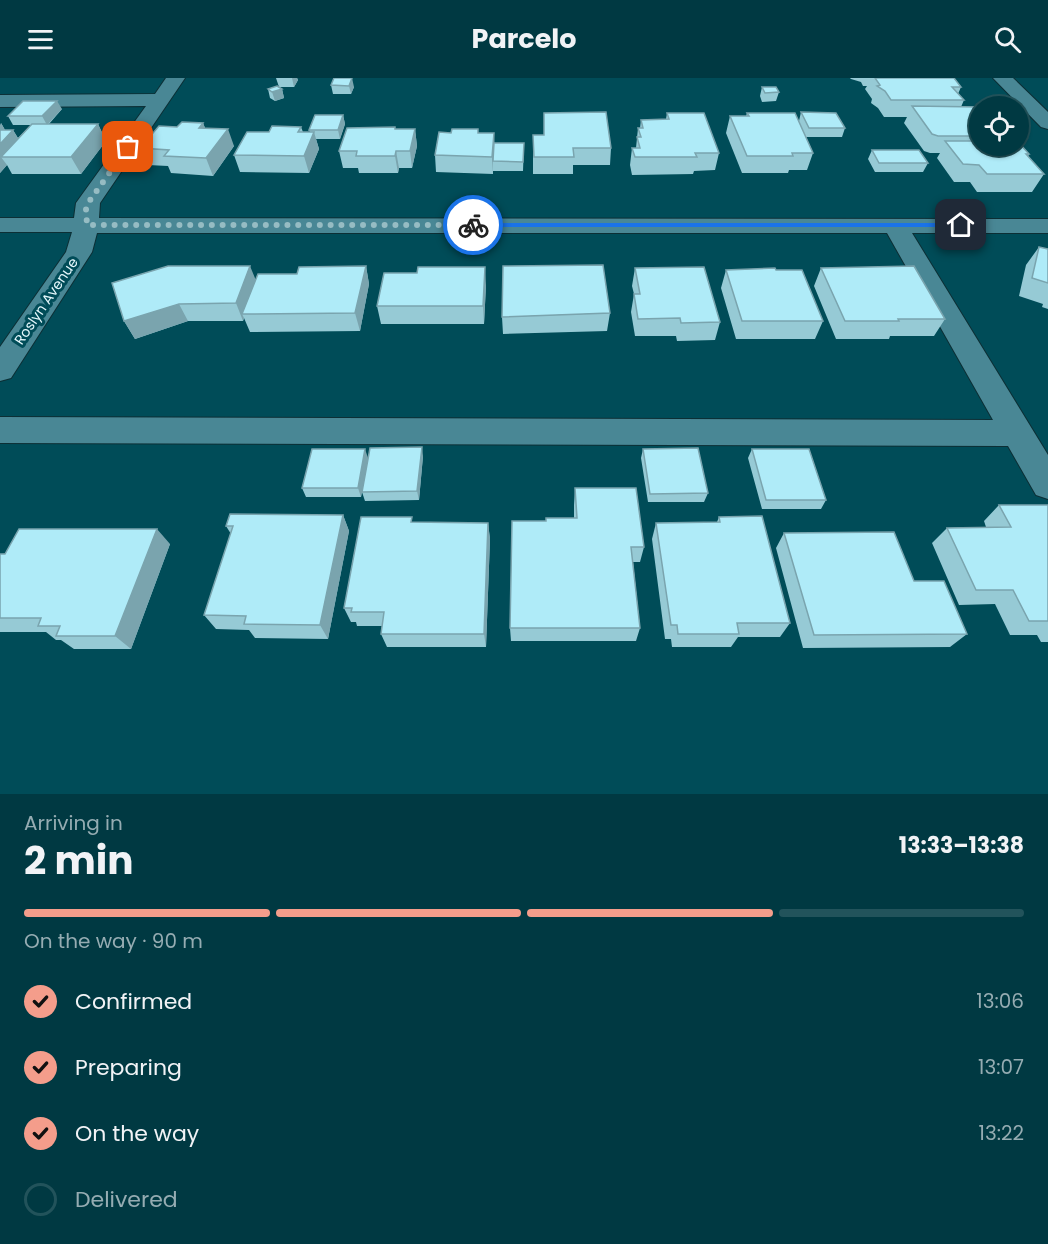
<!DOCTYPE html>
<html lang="en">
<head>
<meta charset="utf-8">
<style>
	body { margin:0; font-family:Poppins,sans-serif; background:#0a4049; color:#f1f3f6; height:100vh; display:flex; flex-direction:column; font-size:22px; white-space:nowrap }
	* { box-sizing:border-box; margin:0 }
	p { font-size:20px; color:#95acb2 }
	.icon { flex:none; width:33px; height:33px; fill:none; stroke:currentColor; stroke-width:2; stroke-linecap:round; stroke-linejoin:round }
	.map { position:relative; height:716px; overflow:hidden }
	.drawer { display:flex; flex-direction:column; background:#003942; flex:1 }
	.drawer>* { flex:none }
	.fabs { position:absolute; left:969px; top:18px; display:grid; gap:12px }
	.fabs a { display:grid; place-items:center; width:60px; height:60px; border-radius:50%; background:#003942; box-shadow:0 2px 4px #0004,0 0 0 2px #22535b; font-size:30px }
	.pin { position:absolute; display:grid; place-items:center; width:51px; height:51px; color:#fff; margin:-26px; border-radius:12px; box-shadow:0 3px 9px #0006 }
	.courier { position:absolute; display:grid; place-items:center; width:60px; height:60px; margin:-30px; border:4px solid #1a73e8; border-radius:50%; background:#fff; color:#222; box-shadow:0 2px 8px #0007 }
	.overview em { font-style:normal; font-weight:700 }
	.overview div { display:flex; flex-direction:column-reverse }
	.overview { display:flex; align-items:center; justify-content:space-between; height:102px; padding:0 24px }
	h1 { font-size:39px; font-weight:700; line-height:45px }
	.bar { display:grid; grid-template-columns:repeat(4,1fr); gap:9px 6px; align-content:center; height:72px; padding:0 24px }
	.bar i { height:8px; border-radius:4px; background:#22535b }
	.bar .active { background:#f49d8b }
	.bar p { grid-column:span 4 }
	ol { padding:0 24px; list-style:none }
	li { display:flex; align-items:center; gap:18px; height:66px }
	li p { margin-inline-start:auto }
	li .icon { padding:6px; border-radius:50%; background:#f49d8b; color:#111; stroke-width:4 }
	li:last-child { color:#95acb2 }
	li i { width:33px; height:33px; border:3px solid #22535b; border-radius:50% }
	header { display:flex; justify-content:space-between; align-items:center; height:78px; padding:0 24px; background:#003942; font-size:27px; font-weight:700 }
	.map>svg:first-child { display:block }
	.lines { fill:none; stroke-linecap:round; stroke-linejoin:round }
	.minor-casing { stroke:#0c2f35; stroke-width:2 }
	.minor { fill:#498795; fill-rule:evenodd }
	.wall { fill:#96cad5 }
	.shaded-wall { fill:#7aa4ae }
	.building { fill:#afebf8; stroke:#7aa4ae; stroke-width:1.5 }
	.route { fill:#1a73e8 }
	.done { stroke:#96bcc3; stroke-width:6; stroke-dasharray:0 10.8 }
	.labels { text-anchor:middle; stroke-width:6; stroke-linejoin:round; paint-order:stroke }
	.far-street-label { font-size:14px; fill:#e6f9fd; stroke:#004c58 }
</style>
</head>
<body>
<header><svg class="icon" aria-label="menu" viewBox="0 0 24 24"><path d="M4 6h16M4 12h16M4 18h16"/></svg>Parcelo<svg class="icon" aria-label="search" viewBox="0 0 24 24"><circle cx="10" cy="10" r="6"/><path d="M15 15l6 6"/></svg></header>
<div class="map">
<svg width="1048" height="716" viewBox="0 0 1048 716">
	<rect width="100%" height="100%" fill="#004c58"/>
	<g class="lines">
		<g class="minor-casing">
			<path id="minor" d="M166 0H185L100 125 99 140 1048 141V155H912L1048 377V421L1036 417 1008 368 0 365V339L993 342 887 155H97L92 174 11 300 0 303V269L66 174 72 154H0V140H74L76 125 146 28 0 29V17L155 16Z
				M993 0H1013L1048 34V51L1041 49Z"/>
		</g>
		<use href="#minor" class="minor"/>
	</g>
	<path class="wall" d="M276 0H297L298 2 294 9H279L282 11 284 20 275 23 270 20 268 11 279 9Z
		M334 0 354 9 351 16H333L331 7Z
		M850 0H954L961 9 958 16 964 22 961 29H980V68L1029 76 1028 79 1044 96 1032 114H977L970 104H954L937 80 940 75H930L924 73 904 45 907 39H884L878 30 871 25 872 21 865 11 867 8H863L861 4 851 1Z
		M762 9 779 14 776 23 762 24 760 18Z
		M62 31 49 46H98L106 63 81 96H12L7 87 0 95 1 45 5 52H13L18 60 31 47H13L8 38Z
		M801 34 845 50 842 59H806L813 75 807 92H789L788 95H742L726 55 730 38H746L747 35 799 43Z
		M544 35 611 70 610 87H573V96H533V57H544Z
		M667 35 719 75 715 92 694 93 693 96 632 97 630 87 632 70H636L638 50H640L641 42 666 41Z
		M343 37 345 46 340 61H316L319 71 309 95 240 94 234 77 269 54 301 49 303 54H310L309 52Z
		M203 45 205 50 234 68 213 98 171 95 168 88 148 87 140 70 177 49Z
		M396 51H415L417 68 412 90H399L398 95H359L358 90H343L339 73Z
		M479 55 494 65H524L523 93H493V91V96L436 94 435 77Z
		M872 72 928 85 923 94H875L868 81Z
		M1039 169 1048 171V231L1042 229 1043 226 1019 218 1026 187Z
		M366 188 369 206 360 253 250 254 244 240 243 243H188L135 261 124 243 256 201Z
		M635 190 720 244 715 262 677 263 676 258H635L631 234 634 216 632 208Z
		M821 190 945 241 934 258H890L889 261H836L814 208Z
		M726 192H776L823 243 815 261H736L721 210Z
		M486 207 484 246H381L377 228Z
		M610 235 607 253 503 256 502 239Z
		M643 371 708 415 704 424H648L641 380Z
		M752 371 826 422 821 431H762L748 380Z
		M423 378 419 422 365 423 362 414Z
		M368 380 361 419H306L302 410Z
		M575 410 644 469 640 484H633L640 550 636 563H511L510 550 546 443 574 440V427Z
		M999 427H1048V564H1041L1037 557H1010L995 526 959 527 932 465 947 450 986 449 984 443Z
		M343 437 349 453 328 561 255 560 249 552 216 551 204 537 231 456 226 448Z
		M719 439 790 545 780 559H738L731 569H672L671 561H665L652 461 656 445 717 444Z
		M413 444 488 445 490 461 486 569H387L381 556 382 548H357L356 544H351L344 530Z
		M784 455 914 503 967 556 950 569 803 570 776 470Z
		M170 466 131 571H74L61 562H56L46 554H0V476Z"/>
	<path class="shaded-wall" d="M292 0H297L298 2 294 9Z
		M352 0 354 9 351 16 349 8Z
		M282 11 284 20 275 23 272 14Z
		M57 23 62 31 47 47 42 38Z
		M343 37 345 46 340 61 338 52Z
		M1 45 8 57 13 52 23 69 1 79 7 87 0 95V47Z
		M203 45 210 62 199 50Z
		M98 46 106 63 81 96 71 79Z
		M228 51 234 68 213 98 206 80Z
		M415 51 417 68 412 90 410 73Z
		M314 54 319 71 309 95 304 78Z
		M494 55 495 72 493 83V96L492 79Z
		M396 73 399 90 398 95 395 78Z
		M250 188 257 205 242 236 244 240 243 243 236 225Z
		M366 188 369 206 360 253 355 235Z
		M485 189 486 207 484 246 483 228Z
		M179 226 188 243 135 261 124 243Z
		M422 369 423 378 419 422 417 413Z
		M365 371 368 380 361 419 358 410Z
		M343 437 349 453 328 561 320 547Z
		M488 445 490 461 486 569 484 556Z
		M157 451 170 466 131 571 115 558Z"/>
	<path class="building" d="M334 0H352L349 8 331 7Z
		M875 0H954L961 9H952L964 22H891L885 13 877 8 880 7Z
		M277 8 282 11 272 14 268 11Z
		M762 9H776L779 14 765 15Z
		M23 23H57L42 38H8Z
		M912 28 980 29V58H938L932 56Z
		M606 34 611 70H573L574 79H534L533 57H544V35Z
		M801 34 836 35 845 50H809Z
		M667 35H704L719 75H695L697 79H635L632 70H640L637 59H641L638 50H643L641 42 669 41Z
		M747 35H795L813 75H792L793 78H747L730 38H749Z
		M315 37H343L338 52H309Z
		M182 44 203 45 199 50 228 51 206 80 164 78 169 72 140 70 159 48 177 49Z
		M32 46H98L71 79H1Z
		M272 48 301 49 298 54H314L304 78 234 77 247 54H269Z
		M395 49V51H415L410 73H396L395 78H356L357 73H339L347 50Z
		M452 51H478V55H494L492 79 435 77 439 54 451 55Z
		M0 52H13L0 66Z
		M945 63H980V68H1018V64L1029 76H1026L1044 96H987L979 87 963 86Z
		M494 65H524L523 84 493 83Z
		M872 72H919L928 85H879Z
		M1039 169 1048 171V205L1032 200Z
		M603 187 610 235 502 239 503 188Z
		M168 188H250L236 225 179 226 124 243 112 205Z
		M366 188 355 235 242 236 258 196H297L299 189Z
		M914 188 945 241H898L899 243H845L821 190Z
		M418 189H485L483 228H377L384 195H417Z
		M704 189 720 244 681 245 680 240 638 241 634 216H640L635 190Z
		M775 190 776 192H802L823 243H742L726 192Z
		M422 369 417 413 362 414 370 370Z
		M698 370 708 415 650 416 643 371Z
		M312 371H365L358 410H302Z
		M752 371H809L826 422H766Z
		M575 410H636L644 469H631L640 550H510L512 443H546V440H577Z
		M999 427H1048V543H1029L1013 512H976L947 450 1011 449Z
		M230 436 343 437 320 547 244 546 246 538 204 537 233 448H226Z
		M762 438 790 545H737L739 556H678L677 547H671L656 445 720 444 719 439Z
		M361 439H412L411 444 488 445 484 556H381L384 534H351L352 530H344Z
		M19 451H157L115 558H56L60 548H38L41 540H0V476H5Z
		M894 454 914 503H944L967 556 814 557 784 455Z"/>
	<path class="route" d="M471 145H961L964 147 961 149H473Z"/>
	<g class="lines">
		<path class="done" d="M128 69 88 125 86 131 87 147H473"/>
	</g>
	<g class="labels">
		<g class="far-street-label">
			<text transform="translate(46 223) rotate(-56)" y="5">Roslyn Avenue</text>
		</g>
	</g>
</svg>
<div class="fabs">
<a><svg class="icon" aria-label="locate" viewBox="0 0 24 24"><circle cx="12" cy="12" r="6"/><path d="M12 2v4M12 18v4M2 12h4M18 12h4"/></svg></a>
</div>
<div class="pin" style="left:128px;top:69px;background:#ea580c"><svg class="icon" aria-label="bag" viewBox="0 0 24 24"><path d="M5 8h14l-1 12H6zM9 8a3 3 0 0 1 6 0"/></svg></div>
<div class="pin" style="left:961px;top:147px;background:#1f2937"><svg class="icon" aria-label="home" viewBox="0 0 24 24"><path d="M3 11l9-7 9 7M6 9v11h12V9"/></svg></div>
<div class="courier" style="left:473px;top:147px"><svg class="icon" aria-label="bike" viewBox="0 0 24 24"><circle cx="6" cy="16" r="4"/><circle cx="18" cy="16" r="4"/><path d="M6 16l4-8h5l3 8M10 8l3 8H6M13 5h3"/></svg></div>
</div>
<section class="drawer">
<div class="overview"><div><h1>2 min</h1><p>Arriving in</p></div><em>13:33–13:38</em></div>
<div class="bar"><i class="active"></i><i class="active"></i><i class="active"></i><i></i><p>On the way · 90 m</p></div>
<ol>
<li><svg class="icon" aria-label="check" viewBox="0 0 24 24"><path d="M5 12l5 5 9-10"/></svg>Confirmed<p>13:06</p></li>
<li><svg class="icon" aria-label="check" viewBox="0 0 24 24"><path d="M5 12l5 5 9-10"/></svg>Preparing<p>13:07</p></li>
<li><svg class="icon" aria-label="check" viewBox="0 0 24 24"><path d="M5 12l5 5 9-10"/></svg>On the way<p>13:22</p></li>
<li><i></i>Delivered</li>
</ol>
</section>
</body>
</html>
